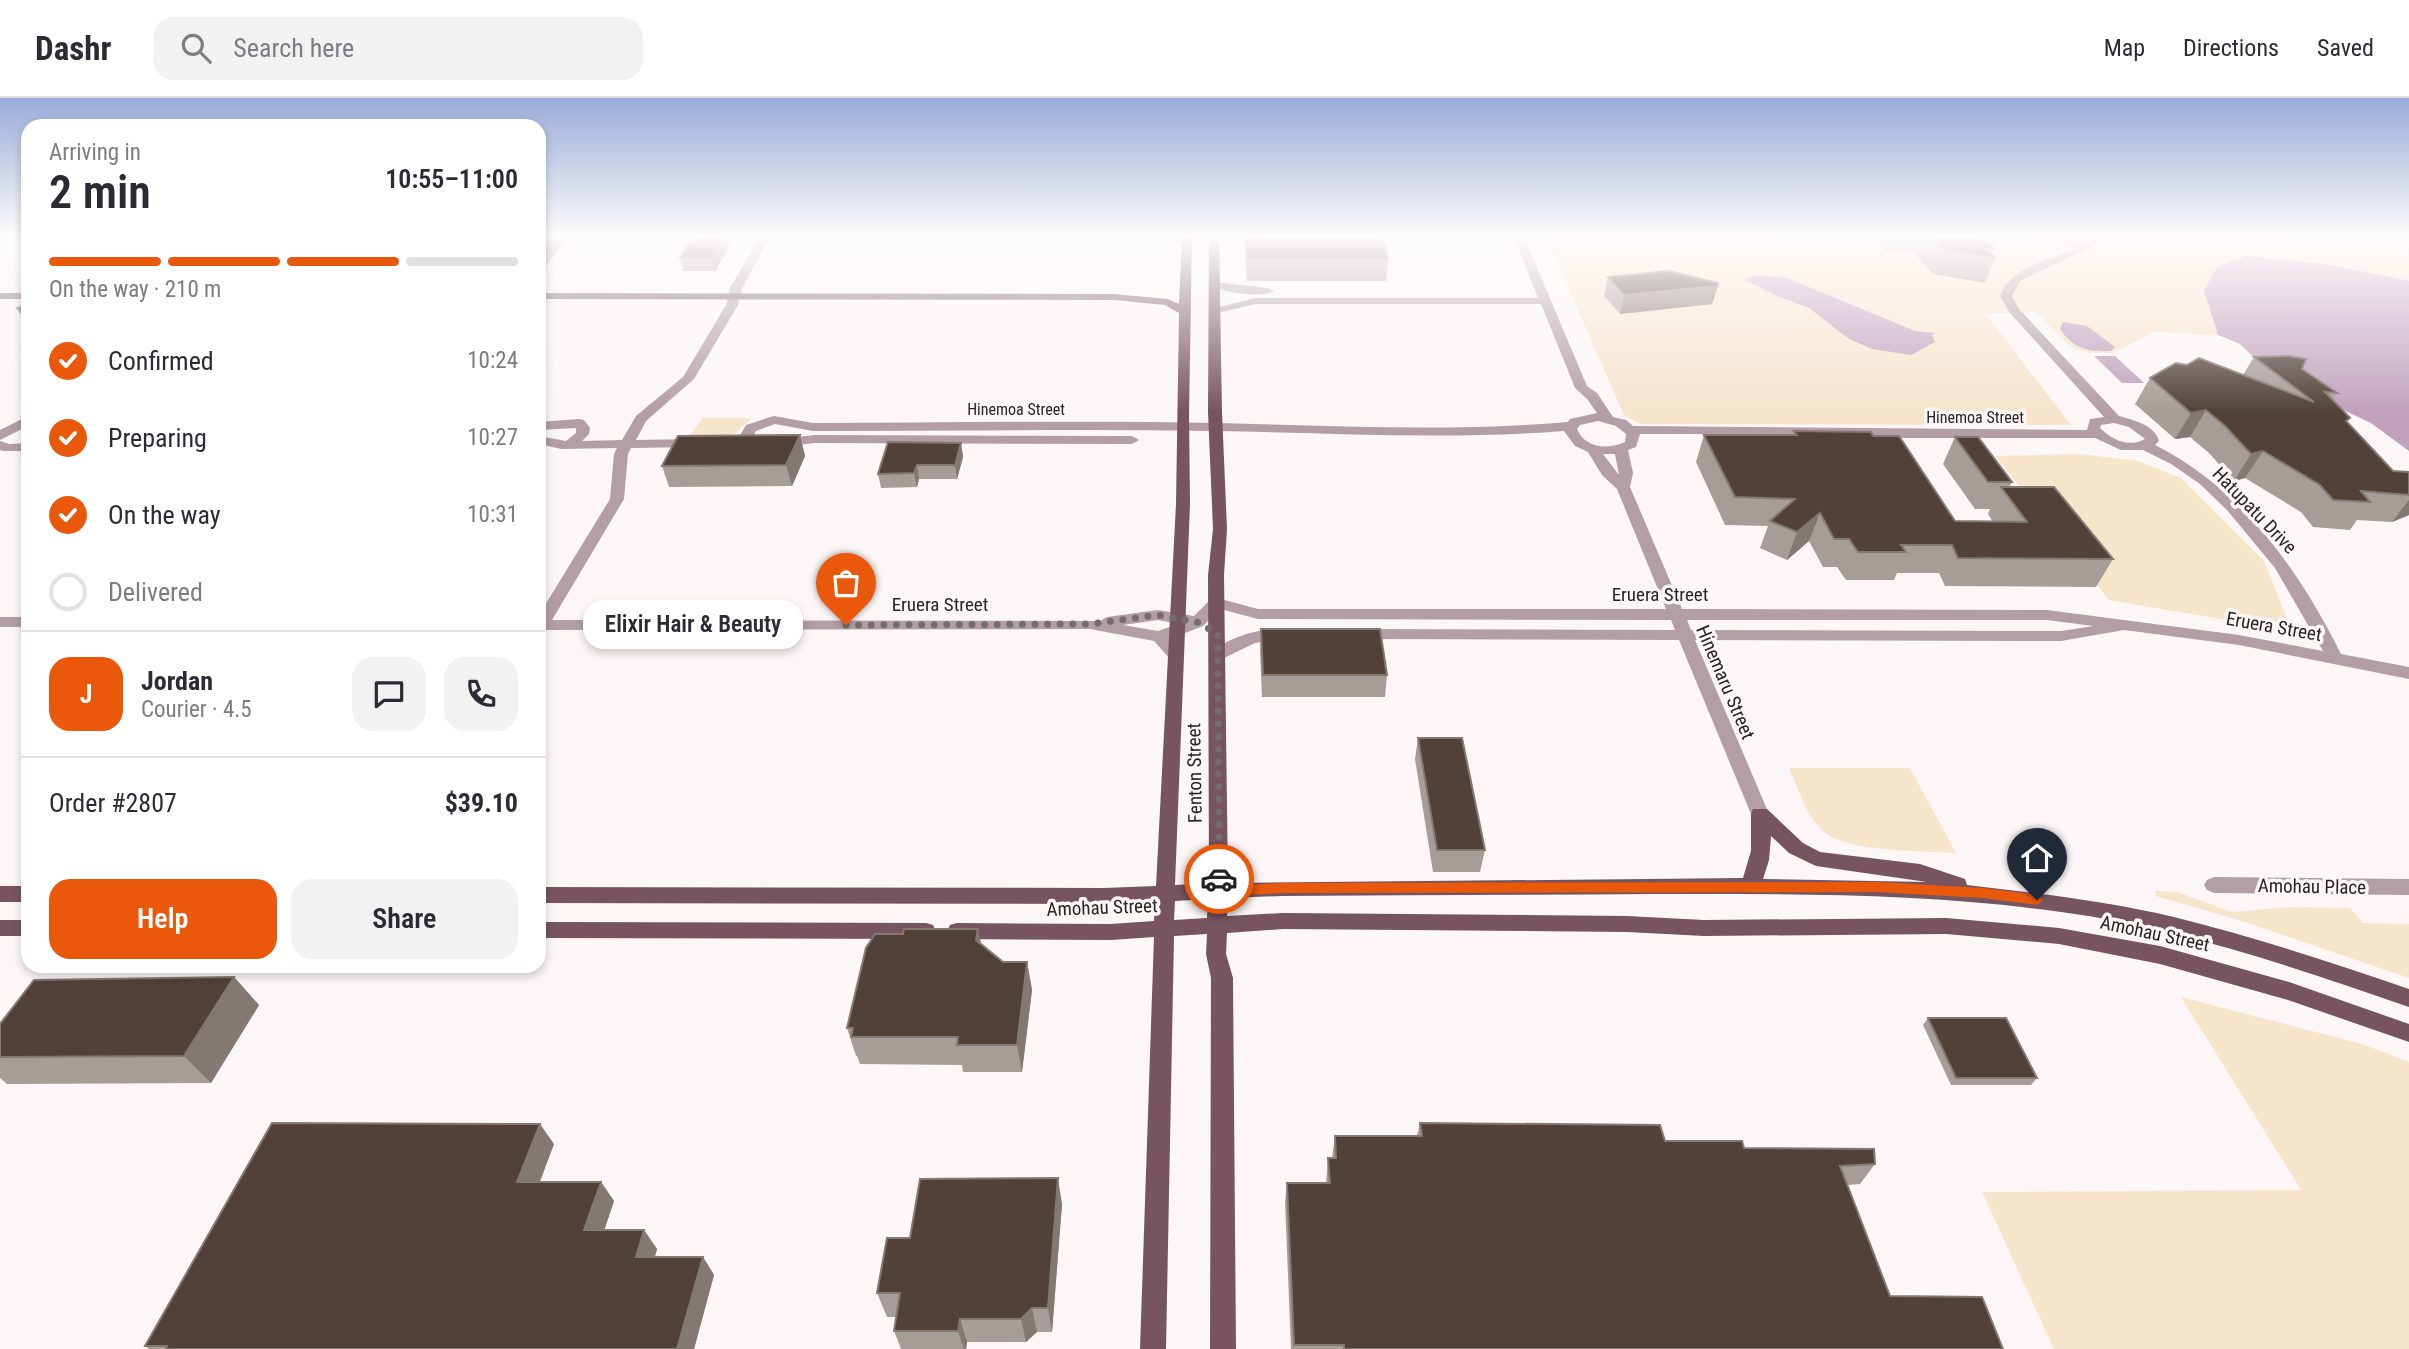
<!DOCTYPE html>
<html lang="en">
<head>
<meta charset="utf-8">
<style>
	body { margin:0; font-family:"Roboto Condensed",sans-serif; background:#f2f2f3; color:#2b2b33; height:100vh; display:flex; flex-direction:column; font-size:26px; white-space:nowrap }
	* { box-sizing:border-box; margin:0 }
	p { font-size:23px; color:#7c7c81 }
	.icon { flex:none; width:38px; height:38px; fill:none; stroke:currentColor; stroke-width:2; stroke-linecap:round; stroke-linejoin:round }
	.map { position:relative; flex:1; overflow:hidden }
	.side { position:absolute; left:21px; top:21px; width:525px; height:854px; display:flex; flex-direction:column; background:#fff; border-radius:21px; box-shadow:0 4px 10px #0003 }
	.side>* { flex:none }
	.pin { position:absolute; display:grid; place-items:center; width:60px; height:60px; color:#fff; margin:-72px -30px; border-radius:50% 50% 50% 0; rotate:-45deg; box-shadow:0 0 7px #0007 }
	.pin .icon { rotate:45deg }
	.courier { position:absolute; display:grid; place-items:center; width:70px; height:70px; margin:-35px; border:5px solid #ea580c; border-radius:50%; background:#fff; color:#222; box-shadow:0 2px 9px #0007 }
	.bubble { position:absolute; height:49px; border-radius:21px; background:#fff; box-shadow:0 4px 10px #0003; font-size:23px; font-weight:600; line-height:49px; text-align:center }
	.overview em { font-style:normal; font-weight:600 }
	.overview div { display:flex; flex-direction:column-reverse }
	.overview { display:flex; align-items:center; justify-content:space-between; height:119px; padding:0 28px }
	h1 { font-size:46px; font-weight:600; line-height:52px }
	.bar { display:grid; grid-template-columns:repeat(4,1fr); gap:10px 7px; align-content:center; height:84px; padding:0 28px }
	.bar i { height:9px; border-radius:5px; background:#e1e1e2 }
	.bar .active { background:#ea580c }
	.bar p { grid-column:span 4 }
	.line { display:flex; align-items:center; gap:18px; padding:0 28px; border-top:2px solid #e1e1e2 }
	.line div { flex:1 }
	.round { display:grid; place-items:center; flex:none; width:74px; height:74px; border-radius:21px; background:#f2f2f3 }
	ol { padding:0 28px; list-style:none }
	li { display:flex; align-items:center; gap:21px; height:77px }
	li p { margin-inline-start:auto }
	li .icon { padding:7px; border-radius:50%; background:#ea580c; color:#fff; stroke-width:4 }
	li:last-child { color:#7c7c81 }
	li i { width:38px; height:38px; border:4px solid #e1e1e2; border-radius:50% }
	.cta { display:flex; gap:14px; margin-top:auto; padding:14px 28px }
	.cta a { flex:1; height:80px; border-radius:21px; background:#ea580c; color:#fff; font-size:28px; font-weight:600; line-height:80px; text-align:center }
	.cta a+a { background:#f2f2f3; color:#2b2b33 }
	header { display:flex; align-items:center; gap:42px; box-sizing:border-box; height:98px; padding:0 35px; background:#fff; border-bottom:2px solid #e1e1e2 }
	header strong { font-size:33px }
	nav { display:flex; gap:38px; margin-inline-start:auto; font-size:24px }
	.search { width:490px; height:63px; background:#f2f2f3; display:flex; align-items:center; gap:18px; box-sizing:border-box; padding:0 24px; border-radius:21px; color:#7c7c81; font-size:26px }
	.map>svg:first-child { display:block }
	.green { fill:#f6e4cb }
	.water { fill:#c1a1bd }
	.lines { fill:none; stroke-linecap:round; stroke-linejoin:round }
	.minor { fill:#b29ea4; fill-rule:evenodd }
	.major { fill:#765560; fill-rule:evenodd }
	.wall { fill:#a69c98 }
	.shaded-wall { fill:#847872 }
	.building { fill:#514139; stroke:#847872; stroke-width:2 }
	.route { fill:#ea580c }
	.done { stroke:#756d6d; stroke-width:7; stroke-dasharray:0 12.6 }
	.labels { text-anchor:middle; stroke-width:7; stroke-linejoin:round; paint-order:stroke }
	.far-street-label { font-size:16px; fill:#2c2323; stroke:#fcf7f6 }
	.street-label { font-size:19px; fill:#2c2323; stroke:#fcf7f6 }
</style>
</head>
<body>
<header>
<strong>Dashr</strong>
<div class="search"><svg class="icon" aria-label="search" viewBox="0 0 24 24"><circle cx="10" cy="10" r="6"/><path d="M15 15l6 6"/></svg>Search here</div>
<nav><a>Map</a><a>Directions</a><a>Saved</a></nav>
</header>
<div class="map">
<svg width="2409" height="1251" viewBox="0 0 2409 1251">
	<rect width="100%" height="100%" fill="#fcf7f6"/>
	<path class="green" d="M1546 139H2409V353L2371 325 2299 291 2262 267 2240 246 2219 237 2155 234 2112 255H2088L2070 249 2036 214 1986 216 2071 327 1640 326 1624 317Z
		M703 320H752L733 337H690Z
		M2080 356 2138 363 2181 380 2264 463 2292 533 2109 502 1995 358Z
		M1789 670H1910L1956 755C1924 753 1851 754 1827 736 1807 721 1799 692 1789 670Z
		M2155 793 2177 794 2232 814 2291 809 2350 810 2363 825 2409 826V880L2242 823 2156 798Z
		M2181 899 2362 946 2409 964V1251H2054L1982 1094 2301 1092Z"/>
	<path class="water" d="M2247 158 2326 166 2409 183V353L2371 325 2299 291 2262 267 2240 246 2218 237 2204 192 2218 168Z
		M1756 177 1787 180 1915 233 1935 235 1932 237 1935 244 1911 257 1872 251 1849 241 1809 210 1775 197 1745 182Z
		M2063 224 2087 228 2115 249 2111 253C2089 254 2073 251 2060 231Z
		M2094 258H2115L2144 285H2122Z"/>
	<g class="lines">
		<path class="minor" d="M760 139H770L742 190 738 207 694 281 646 323 636 342 696 341 703 345 696 349 631 350 628 356 624 401 552 522 1100 523 1107 519 1158 512 1194 518 1211 501 1217 500 1258 511H1666L1617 391 1602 377 1588 354 1575 348 1564 333C1448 342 1332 335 1215 333 1081 331 947 333 813 333L775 326 756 333 753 339 756 345 754 348H744L739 339 746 327 774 318 813 325C948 325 1083 322 1217 325 1334 328 1451 334 1568 324L1570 321 1597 315 1587 301 1575 290 1541 206H1255L1214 216 1208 212 1255 200H1538L1514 139H1524L1587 288 1597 295 1613 319 1626 322 1633 328 2087 332 2090 321 2104 319 2010 215 2000 198C2010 170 2048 162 2074 151L2048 139H2062L2083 146 2099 139H2113L2020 183 2012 198 2019 211 2119 318C2133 322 2155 327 2159 343L2155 347C2241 390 2299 472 2341 556L2409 569V581L2239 547 2124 532 2061 543 1695 542 1769 716 1767 721H1753L1751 716 1679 542 1358 541 1350 536 1358 531 1675 532 1671 522 1258 521 1220 511 1203 528 1170 541 1184 557 1176 562 1170 561 1154 543 1090 531 546 532 539 535V517L610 401 614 356 617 350 561 351 539 346V338L566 343 576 335V330L539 332V324L579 321 584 322 590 330 589 336 582 343 622 342 636 318 683 279 726 207 730 190ZM1598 323 1616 328 1626 336 1625 344C1607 352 1585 350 1577 331L1580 327ZM2114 325 2129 329 2145 341C2129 350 2112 342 2100 330L2101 327ZM1640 336H1823L1854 340H2095L2121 352H2143L2171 366 2200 386 2227 412 2275 470 2323 553 2239 537 2047 512 1682 511 1630 389 1633 375 1628 352 1636 349ZM1603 356H1615L1619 377ZM1158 522 1178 526 1158 533 1123 527ZM1687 522H2047L2093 528 2061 533 1691 532Z
			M1213 184 1268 190 1274 193C1261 201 1224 193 1209 189L1207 187Z
			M28 318V328L0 342V332Z
			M815 337 1132 338 1139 342 1132 346 815 345 779 349 772 345 779 341Z
			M0 343 9 346 28 345V353H3L0 352Z
			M0 519H28V529H0Z
			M1284 530 1290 531 1292 535 1290 539 1255 545 1218 563 1210 558C1225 538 1260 531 1284 530Z
			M2214 779 2409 781V797L2214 795 2207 792 2204 787 2207 782Z"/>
		<path class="major" d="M1182 139H1192L1189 318 1190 406 1175 787 1209 785 1208 477 1213 431 1208 314 1209 139H1219L1222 314 1227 431 1224 477 1228 785 1743 780 1751 753V716L1753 711H1767L1803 745 1820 754 1920 766 1965 781 1967 787C2036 795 2106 803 2174 819 2254 839 2331 864 2409 891V909C2296 870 2181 830 2061 814 1926 795 1791 796 1655 796 1531 797 1406 797 1282 798L1228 800 1227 818 1283 815 1627 818 1704 822 1946 820 2059 830 2160 848 2289 884 2409 926V944L2288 902 2160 866 2059 846 1946 836 1704 838 1627 834 1283 831 1227 835 1226 856 1233 880 1236 1251H1210L1211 880 1206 856 1207 836 1174 838 1166 1251H1140L1154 839 1111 842 957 841 950 839 947 833 950 827 957 825 1111 826 1154 823 1155 804 1104 806 539 805V789L1104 790 1156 788 1176 406 1179 215 1165 207 1114 202 539 201V195L1114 196 1168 201 1179 206ZM1771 738 1789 755 1816 768 1927 784 1763 781 1769 762ZM1208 801 1207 820 1174 822 1175 803Z
			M0 195H28V201H0Z
			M0 788H28V804H0Z
			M0 822H28V838H0Z
			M539 824 926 825 933 827 936 833 933 839 926 841 539 840Z"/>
	</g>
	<path class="wall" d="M735 139 715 173H683L680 160Z
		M1244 139H1383L1388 161 1386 183H1247Z
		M1874 139H1997L1993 150 1994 151 1992 157 1995 160 1985 185 1933 176 1913 153H1887Z
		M1608 179 1718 188 1712 206 1620 216 1604 198Z
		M2254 259 2302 271 2337 295 2332 301 2347 324 2393 373 2409 374V417L2392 424 2357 422 2350 432 2313 429 2301 414 2245 380 2234 383 2209 355 2190 339 2175 341 2135 306 2150 280 2243 277Z
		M1794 333 1873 338 1955 423 1993 424 1988 416 1990 411H1975L1943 366 1955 339 2012 384 2009 389 2113 461 2096 489 1945 488 1939 475H1897L1894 482H1846L1837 469H1823L1809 443 1787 462 1760 450 1768 428 1725 427 1696 364 1704 337H1793Z
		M800 337 805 358 792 388 669 389 662 368Z
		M961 345 963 359 957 381H919L917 389 881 390 878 376Z
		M1261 531 1387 577 1385 599H1262L1260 553Z
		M1418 640 1485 752 1480 774H1433L1415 661Z
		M981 846 1003 864H1027L1032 892 1022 974H963L962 967 860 966 857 958H856L847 930Z
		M234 879 259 907 211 985 7 986 0 980V926Z
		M1928 920 2037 980 2031 987H1951L1923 927Z
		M1420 1025 1665 1043 1744 1050 1875 1066 1860 1086 1847 1087 1890 1198 2003 1251H1291L1285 1104 1287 1085H1326L1328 1060H1332L1335 1038H1417Z
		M554 1046 540 1084H601L614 1103 604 1132H644L657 1151 655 1159H703L714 1177 694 1251H149L145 1248Z
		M1062 1106 1052 1234H1037L1026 1244H967L966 1251H901L894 1233 896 1219H887L877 1195 910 1140Z"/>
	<path class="shaded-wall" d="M542 139H569L539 176V143Z
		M725 139H735L715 173 711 160Z
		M1718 188 1712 206 1620 216 1624 197Z
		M2206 312 2190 339 2175 341 2191 315Z
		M800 337 805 358 792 388 786 367Z
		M961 345 963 359 957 381 955 367Z
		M2263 353 2245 380 2234 383 2251 356Z
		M917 367 919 381 917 389 914 375Z
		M2409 402V417L2392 424Z
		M1820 415 1809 443 1787 462 1797 434Z
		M978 831 984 859 976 842Z
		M1027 864 1032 892 1022 974 1017 947Z
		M234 879 259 907 211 985 184 958Z
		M540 1026 554 1046 532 1103 517 1084Z
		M1058 1080 1062 1106 1052 1234 1048 1210Z
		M601 1084 614 1103 598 1151 584 1132Z
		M644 1132 657 1151 649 1177 636 1159Z
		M703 1159 714 1177 694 1251H677Z
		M1032 1210 1037 1234 1026 1244 1021 1221Z
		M960 1221 967 1244 966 1251H964L958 1233Z"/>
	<path class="building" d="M693 139H725L711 160H680Z
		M1246 139H1383L1388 161H1247Z
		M1931 139H1982L1994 151H1986L1995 160 1943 151Z
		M1669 173 1718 185V188L1624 197 1608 179Z
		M28 206V224L17 210Z
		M2289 258 2306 261 2302 271 2337 295 2325 294 2350 320 2346 323 2393 373 2409 374V397L2361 393 2370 404 2333 402 2320 387 2263 353 2251 356 2225 328 2206 312 2191 315 2150 280 2176 265 2187 267 2199 260 2314 304 2254 259Z
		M1794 333 1871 334 1873 338H1899L1955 423 2027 424 2001 389H2054L2113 461 1958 460 1952 447H1901L1906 454H1858L1849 441H1834L1820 415 1797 434 1770 423 1795 401 1735 399 1704 337H1797Z
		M800 337 786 367 662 368 678 338Z
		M1955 339H1978L2012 384H1988Z
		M888 344 961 345 955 367H917L914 375 878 376Z
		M1261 531H1380L1387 577H1263Z
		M1418 640H1462L1485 752H1437Z
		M904 831H978L976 842 1003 864H1027L1017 947H957L958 939H851L853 930H847L866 850 875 836H903Z
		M234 879 184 958 0 959V926L34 882Z
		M1928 920H2006L2037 980H1956Z
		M272 1025 540 1026 517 1084H601L584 1132H644L636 1159H703L677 1251H166L167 1248H145Z
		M1420 1025 1660 1027 1665 1043H1742L1744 1050 1874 1051 1875 1066 1840 1068 1890 1198 1982 1199 2003 1251H1344V1247H1294L1287 1085H1330L1328 1060H1336L1335 1038H1422Z
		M1058 1080 1048 1210H1032L1021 1221H960L958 1233H894L900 1195H877L887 1140H910L920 1081Z"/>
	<linearGradient id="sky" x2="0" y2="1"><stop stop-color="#98acd7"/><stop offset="0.44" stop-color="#fefbfb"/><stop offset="1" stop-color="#fefbfb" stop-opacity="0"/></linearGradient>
	<rect width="2409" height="314" fill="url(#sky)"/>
	<path class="route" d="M1219 776 1224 777 1226 788 1282 785 1877 784 1983 790 2037 797 2043 802 2037 807 1983 800 1877 794 1282 795 1219 798 1213 793V781Z"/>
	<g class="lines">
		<path class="done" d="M846 527 1090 526 1158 517 1197 524 1218 536 1219 781"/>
	</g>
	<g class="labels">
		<g class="far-street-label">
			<text x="1016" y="317">Hinemoa Street</text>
			<text x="1975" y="325">Hinemoa Street</text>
		</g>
		<g class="street-label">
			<text transform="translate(2255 412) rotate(46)" y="7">Hatupatu Drive</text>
			<text x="1660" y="503">Eruera Street</text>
			<text x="940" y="513">Eruera Street</text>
			<text transform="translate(2274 528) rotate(10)" y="7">Eruera Street</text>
			<text transform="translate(1726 584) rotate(67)" y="7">Hinemaru Street</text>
			<text transform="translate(1194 675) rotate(-91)" y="7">Fenton Street</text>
			<text transform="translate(2312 788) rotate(1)" y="7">Amohau Place</text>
			<text transform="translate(1102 809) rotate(-2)" y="7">Amohau Street</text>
			<text transform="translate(2155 835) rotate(12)" y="7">Amohau Street</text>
		</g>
	</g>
</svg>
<div class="pin" style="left:846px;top:527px;background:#ea580c"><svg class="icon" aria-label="bag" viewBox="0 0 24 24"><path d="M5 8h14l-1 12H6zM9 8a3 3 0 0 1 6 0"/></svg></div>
<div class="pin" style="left:2037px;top:802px;background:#1f2937"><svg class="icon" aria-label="home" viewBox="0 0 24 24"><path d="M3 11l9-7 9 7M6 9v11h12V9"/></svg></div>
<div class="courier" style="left:1219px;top:781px"><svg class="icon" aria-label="car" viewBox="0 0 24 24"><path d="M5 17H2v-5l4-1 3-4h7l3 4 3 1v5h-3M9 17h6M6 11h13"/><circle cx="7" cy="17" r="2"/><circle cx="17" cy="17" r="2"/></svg></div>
<div class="bubble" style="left:583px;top:502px;width:220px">Elixir Hair &amp; Beauty</div>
<section class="side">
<div class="overview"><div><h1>2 min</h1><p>Arriving in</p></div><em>10:55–11:00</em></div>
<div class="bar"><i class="active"></i><i class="active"></i><i class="active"></i><i></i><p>On the way · 210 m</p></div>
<ol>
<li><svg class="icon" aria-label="check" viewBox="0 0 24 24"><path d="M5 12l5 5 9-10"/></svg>Confirmed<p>10:24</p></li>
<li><svg class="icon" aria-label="check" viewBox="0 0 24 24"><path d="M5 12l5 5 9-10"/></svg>Preparing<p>10:27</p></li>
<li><svg class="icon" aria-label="check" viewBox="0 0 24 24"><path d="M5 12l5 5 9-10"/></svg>On the way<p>10:31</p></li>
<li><i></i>Delivered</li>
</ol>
<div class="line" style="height:126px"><b class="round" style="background:#ea580c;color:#fff">J</b><div><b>Jordan</b><p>Courier · 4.5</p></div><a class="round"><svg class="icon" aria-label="chat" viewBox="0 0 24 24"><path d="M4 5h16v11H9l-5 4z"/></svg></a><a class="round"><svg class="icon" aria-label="phone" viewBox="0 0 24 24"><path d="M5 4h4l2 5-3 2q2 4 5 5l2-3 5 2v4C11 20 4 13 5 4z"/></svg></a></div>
<div class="line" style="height:91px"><div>Order #2807</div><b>$39.10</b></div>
<div class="cta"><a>Help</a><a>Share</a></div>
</section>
</div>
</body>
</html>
